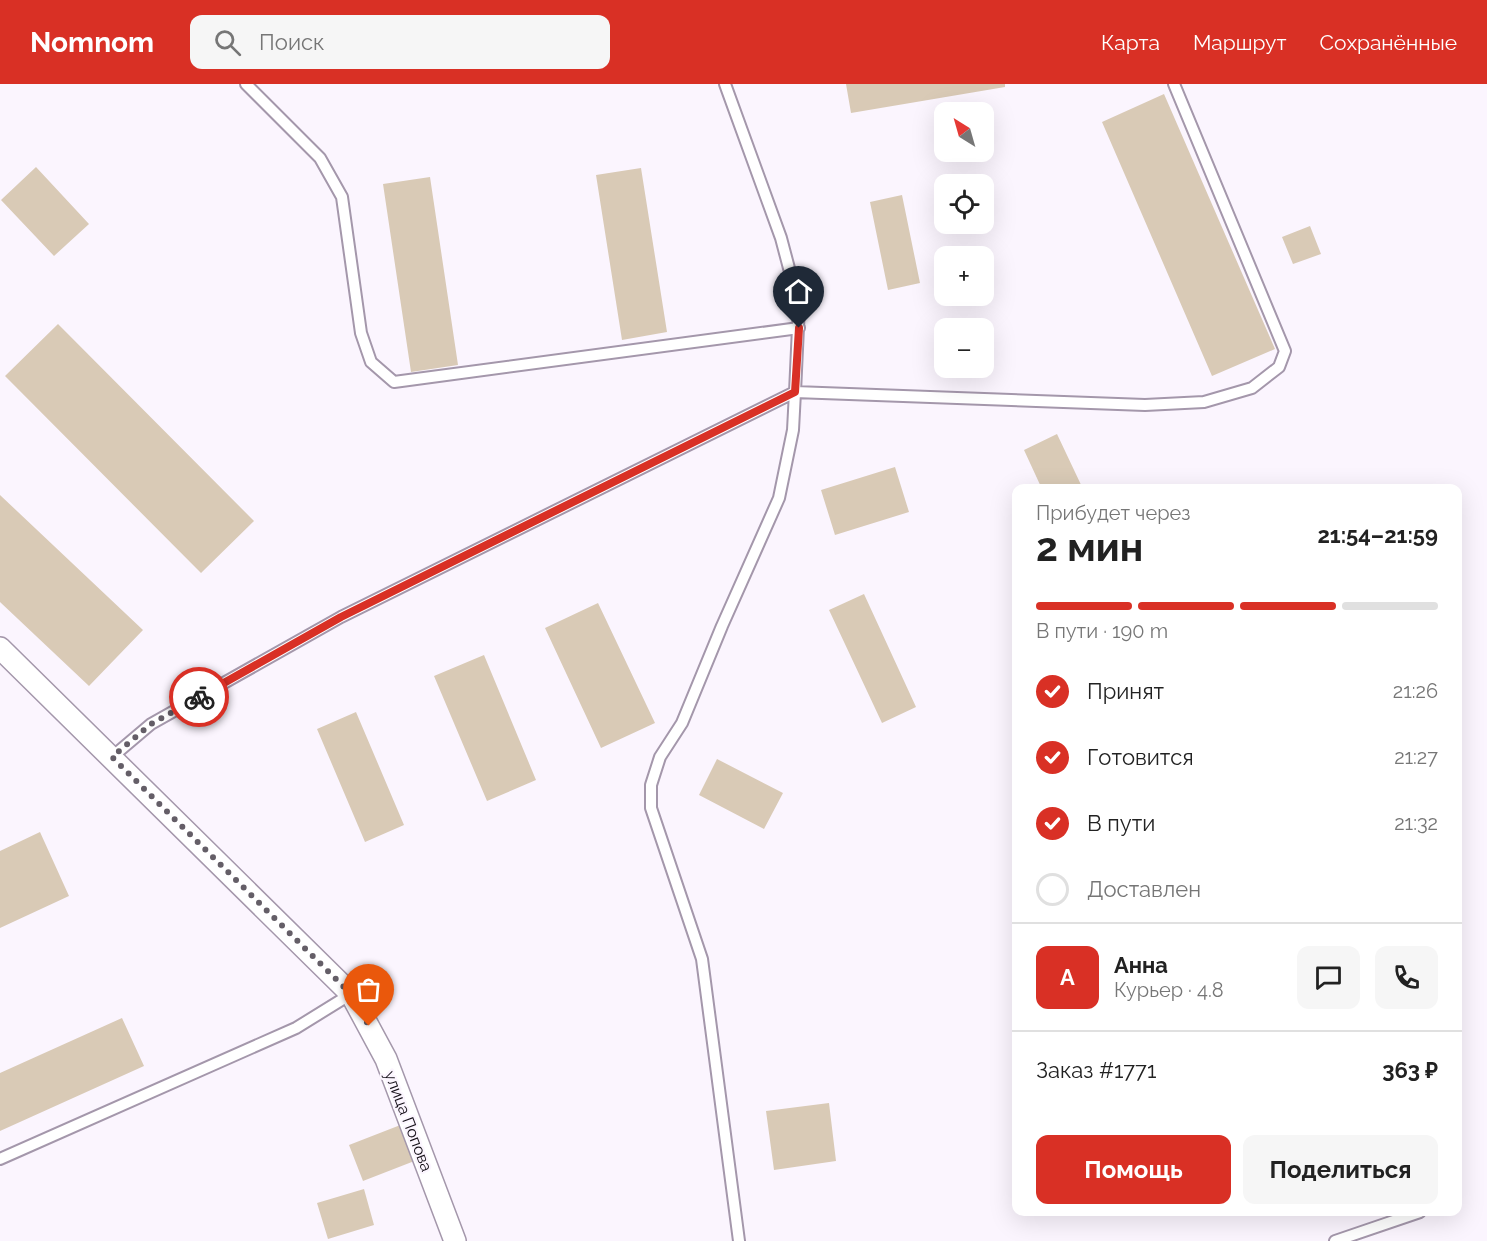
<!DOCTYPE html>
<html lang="ru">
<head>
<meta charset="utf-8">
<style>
	body { margin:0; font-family:Raleway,sans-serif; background:#f6f6f6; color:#222; height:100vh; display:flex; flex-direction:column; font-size:22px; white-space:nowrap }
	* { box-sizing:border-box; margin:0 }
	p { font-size:20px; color:#767676 }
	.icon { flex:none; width:33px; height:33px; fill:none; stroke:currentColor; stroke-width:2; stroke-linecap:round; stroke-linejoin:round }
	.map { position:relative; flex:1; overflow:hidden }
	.side { position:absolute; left:1012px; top:400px; width:450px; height:732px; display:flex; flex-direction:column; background:#fff; border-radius:12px; box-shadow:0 6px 24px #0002 }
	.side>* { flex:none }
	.needle { width:39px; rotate:323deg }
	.controls { position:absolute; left:934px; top:18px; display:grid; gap:12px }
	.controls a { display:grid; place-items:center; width:60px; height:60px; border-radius:12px; background:#fff; box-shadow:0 6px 24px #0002; font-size:30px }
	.pin { position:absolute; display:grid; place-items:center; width:51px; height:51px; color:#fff; margin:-62px -26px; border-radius:50% 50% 50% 0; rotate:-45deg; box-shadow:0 0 6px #0007 }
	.pin .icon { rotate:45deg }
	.courier { position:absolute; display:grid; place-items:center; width:60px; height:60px; margin:-30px; border:4px solid #d93025; border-radius:50%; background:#fff; color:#222; box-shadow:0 2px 8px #0007 }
	.summary em { font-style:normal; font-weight:700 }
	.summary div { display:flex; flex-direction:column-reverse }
	.summary { display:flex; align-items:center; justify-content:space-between; height:102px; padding:0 24px }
	h1 { font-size:39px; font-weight:700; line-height:45px }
	.bar { display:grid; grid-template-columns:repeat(4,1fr); gap:9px 6px; align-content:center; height:72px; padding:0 24px }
	.bar i { height:8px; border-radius:4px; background:#e0e0e0 }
	.bar .active { background:#d93025 }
	.bar p { grid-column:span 4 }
	.line { display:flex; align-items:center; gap:15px; padding:0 24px; border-top:2px solid #e0e0e0 }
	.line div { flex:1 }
	.round { display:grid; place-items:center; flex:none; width:63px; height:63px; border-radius:12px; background:#f6f6f6 }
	ol { padding:0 24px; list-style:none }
	li { display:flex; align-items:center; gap:18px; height:66px }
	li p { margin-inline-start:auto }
	li .icon { padding:6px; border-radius:50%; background:#d93025; color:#fff; stroke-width:4 }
	li:last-child { color:#767676 }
	li i { width:33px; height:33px; border:3px solid #e0e0e0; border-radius:50% }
	.button { display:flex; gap:12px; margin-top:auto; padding:12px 24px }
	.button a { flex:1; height:69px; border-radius:12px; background:#d93025; color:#fff; font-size:24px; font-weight:700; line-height:69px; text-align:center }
	.button a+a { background:#f6f6f6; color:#222 }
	header { display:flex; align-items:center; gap:36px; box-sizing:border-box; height:84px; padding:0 30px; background:#d93025; color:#fff }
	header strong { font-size:28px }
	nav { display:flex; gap:33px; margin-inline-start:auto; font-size:21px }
	.search { width:420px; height:54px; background:#f6f6f6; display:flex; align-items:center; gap:15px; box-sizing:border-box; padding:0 21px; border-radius:12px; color:#767676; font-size:22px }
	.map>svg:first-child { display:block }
	.building { fill:#d9cab6 }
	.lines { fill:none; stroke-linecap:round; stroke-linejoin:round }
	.service-casing { stroke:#a497ab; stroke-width:14 }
	.minor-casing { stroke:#a497ab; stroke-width:24 }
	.service { stroke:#fff; stroke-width:10 }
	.minor { stroke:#fff; stroke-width:21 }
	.done { stroke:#645e67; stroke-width:6; stroke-dasharray:0 10.8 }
	.route { stroke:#d93025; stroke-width:8 }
	.labels { text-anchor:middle; stroke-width:4.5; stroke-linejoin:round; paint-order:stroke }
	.street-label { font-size:16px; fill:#120d15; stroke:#fbf5fe }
</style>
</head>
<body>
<header>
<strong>Nomnom</strong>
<div class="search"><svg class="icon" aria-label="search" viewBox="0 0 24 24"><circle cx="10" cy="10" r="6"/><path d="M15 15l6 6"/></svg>Поиск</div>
<nav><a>Карта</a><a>Маршрут</a><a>Сохранённые</a></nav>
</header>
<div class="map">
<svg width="1487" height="1157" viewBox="0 0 1487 1157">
	<rect width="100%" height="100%" fill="#fbf5fe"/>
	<path class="building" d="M846 0H1005V3L851 29Z
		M1164 10 1275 265 1212 292 1102 38Z
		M36 83 89 140 54 172 1 116Z
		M641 84 667 248 622 256 596 91Z
		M430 93 458 281 411 288 383 100Z
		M902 111 920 199 888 206 870 118Z
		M1310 142 1321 170 1293 180 1282 153Z
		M58 240 254 437 201 489 5 292Z
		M1057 350 1083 405H1042L1024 366Z
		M895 383 909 428 835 451 821 406Z
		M0 411 143 546 89 602 0 518Z
		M864 510 916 623 882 639 829 526Z
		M598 519 655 639 601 664 545 544Z
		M484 571 536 696 487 717 434 592Z
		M356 628 404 741 365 758 317 645Z
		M717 675 783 709 764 745 699 711Z
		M40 748 69 812 0 844V767Z
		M122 934 144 982 0 1047V989Z
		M829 1019 836 1077 774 1086 766 1027Z
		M403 1040 417 1076 363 1097 349 1061Z
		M364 1105 374 1141 328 1155 317 1119Z"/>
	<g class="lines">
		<g class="service-casing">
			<path id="service" d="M246 0 320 74 342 113 361 249 371 278 394 298 799 244
				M112 673 151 640 341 533 795 308 799 222 781 154 725 0
				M0 1075 296 944 351 910
				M739 1157 702 875 651 724V701L660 673 682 639 722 542 779 414 793 346 795 308 1145 321 1204 318 1252 304 1279 283 1285 267 1174 0
				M1335 1157 1420 1128"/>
		</g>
		<g class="minor-casing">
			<path id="minor" d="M0 564 351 910 386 975 455 1157"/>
		</g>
		<use href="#service" class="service"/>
		<use href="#minor" class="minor"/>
	</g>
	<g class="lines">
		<path class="done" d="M199 613 151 640 112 673 351 910 369 942"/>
		<path class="route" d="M199 613 341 533 795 308 799 244"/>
	</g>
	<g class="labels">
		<g class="street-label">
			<text transform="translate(409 1037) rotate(69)" y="6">улица Попова</text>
		</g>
	</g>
</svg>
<div class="controls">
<a><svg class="needle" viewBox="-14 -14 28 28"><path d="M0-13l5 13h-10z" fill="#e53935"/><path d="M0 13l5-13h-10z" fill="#767676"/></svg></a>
<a><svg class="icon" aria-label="locate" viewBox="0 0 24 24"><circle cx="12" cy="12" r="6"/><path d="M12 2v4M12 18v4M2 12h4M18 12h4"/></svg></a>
<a>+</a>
<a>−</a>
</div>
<div class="pin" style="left:369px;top:942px;background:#ea580c"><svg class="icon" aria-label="bag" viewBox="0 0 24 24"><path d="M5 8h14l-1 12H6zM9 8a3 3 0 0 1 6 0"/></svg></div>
<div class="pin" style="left:799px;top:244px;background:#1f2937"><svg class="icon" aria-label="home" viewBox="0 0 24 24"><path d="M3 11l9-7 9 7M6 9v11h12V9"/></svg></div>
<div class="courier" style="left:199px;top:613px"><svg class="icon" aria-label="bike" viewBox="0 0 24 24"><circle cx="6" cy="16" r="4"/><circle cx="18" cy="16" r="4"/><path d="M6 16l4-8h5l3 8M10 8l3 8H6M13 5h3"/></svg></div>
<section class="side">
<div class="summary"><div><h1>2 мин</h1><p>Прибудет через</p></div><em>21:54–21:59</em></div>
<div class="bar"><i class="active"></i><i class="active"></i><i class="active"></i><i></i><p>В пути · 190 m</p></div>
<ol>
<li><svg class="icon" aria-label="check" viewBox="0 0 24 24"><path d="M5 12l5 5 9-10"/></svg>Принят<p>21:26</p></li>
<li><svg class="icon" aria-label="check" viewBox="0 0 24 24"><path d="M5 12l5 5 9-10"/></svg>Готовится<p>21:27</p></li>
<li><svg class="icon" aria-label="check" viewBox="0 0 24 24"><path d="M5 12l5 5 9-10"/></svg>В пути<p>21:32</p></li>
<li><i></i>Доставлен</li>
</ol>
<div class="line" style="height:108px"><b class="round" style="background:#d93025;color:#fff">А</b><div><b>Анна</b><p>Курьер · 4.8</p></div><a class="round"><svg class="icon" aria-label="chat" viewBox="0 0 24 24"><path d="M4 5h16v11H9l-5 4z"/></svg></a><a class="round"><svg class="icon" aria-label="phone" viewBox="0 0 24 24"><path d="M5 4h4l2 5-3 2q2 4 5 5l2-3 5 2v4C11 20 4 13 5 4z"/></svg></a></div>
<div class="line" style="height:78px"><div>Заказ #1771</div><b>363 ₽</b></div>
<div class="button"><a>Помощь</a><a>Поделиться</a></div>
</section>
</div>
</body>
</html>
